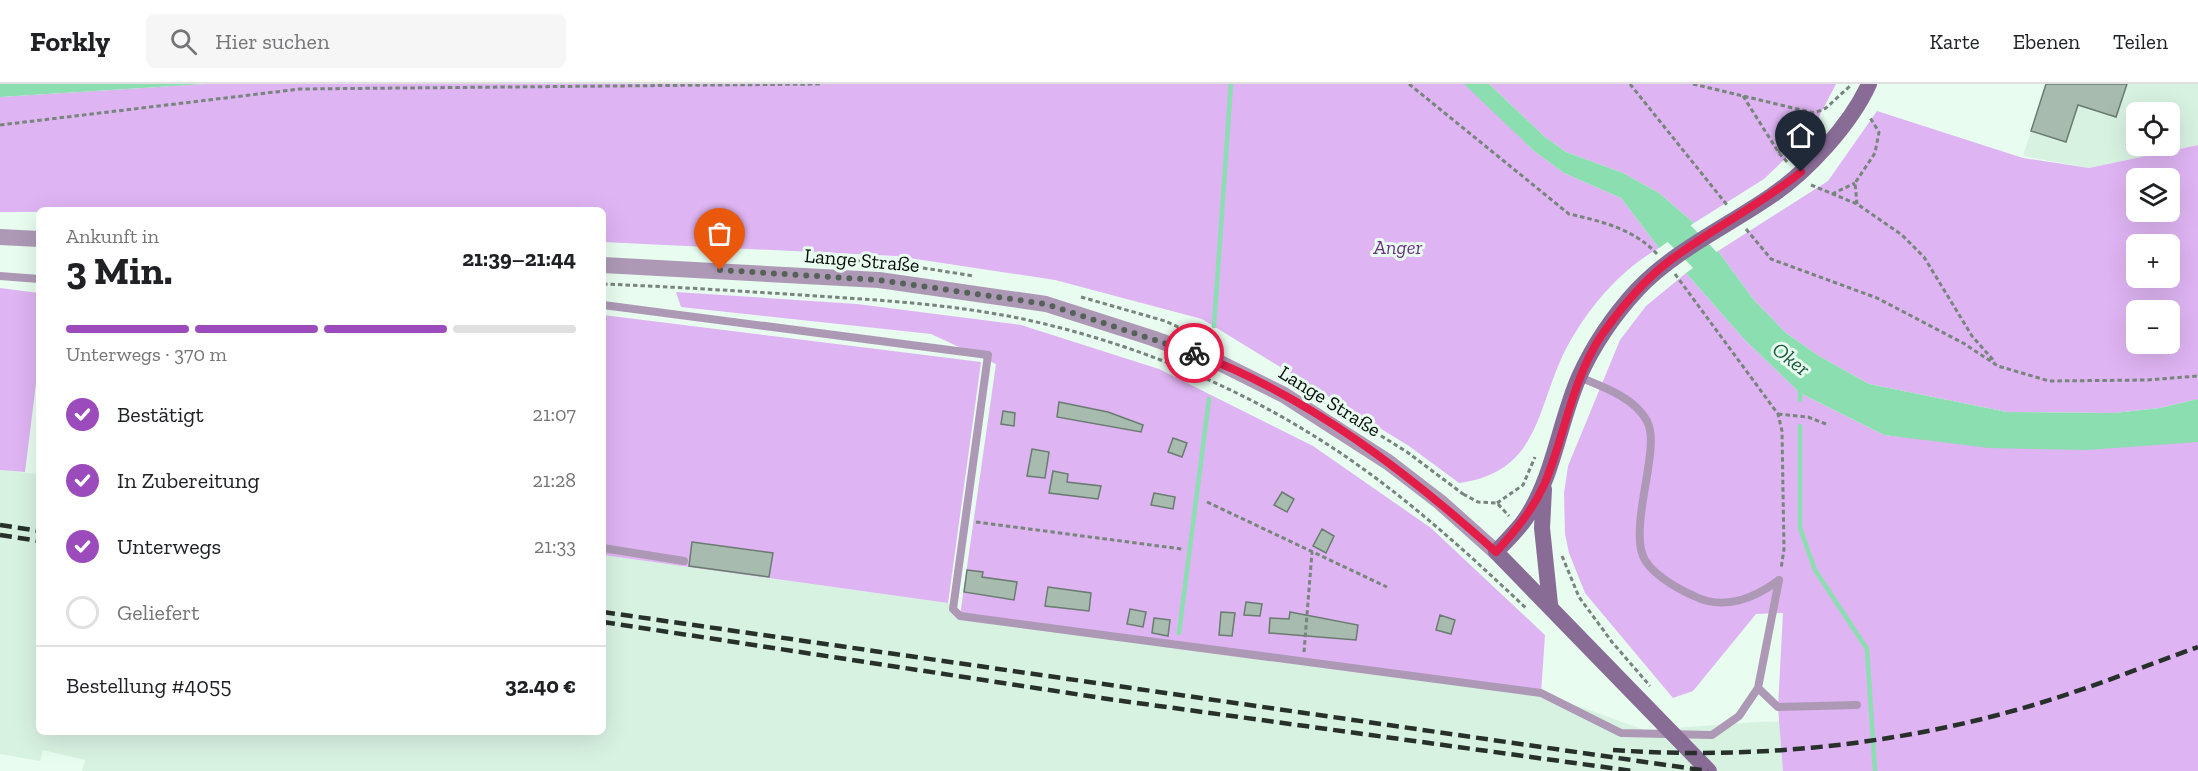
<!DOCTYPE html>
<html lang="de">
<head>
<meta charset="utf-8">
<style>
	body { margin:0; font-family:"Zilla Slab",serif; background:#f6f6f6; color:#202124; height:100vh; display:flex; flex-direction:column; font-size:22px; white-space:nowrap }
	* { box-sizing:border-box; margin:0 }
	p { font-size:20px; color:#757577 }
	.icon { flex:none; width:33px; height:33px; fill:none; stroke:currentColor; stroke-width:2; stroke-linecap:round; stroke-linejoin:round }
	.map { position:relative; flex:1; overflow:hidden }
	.drawer { position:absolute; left:36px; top:123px; width:570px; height:528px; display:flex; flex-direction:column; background:#fff; border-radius:9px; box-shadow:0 6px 24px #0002 }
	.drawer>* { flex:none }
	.controls { position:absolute; left:2126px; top:18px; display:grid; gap:12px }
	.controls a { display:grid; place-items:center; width:54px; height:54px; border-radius:9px; background:#fff; box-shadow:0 6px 24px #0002; font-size:30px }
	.pin { position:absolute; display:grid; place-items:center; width:51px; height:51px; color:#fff; margin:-62px -26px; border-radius:50% 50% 50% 0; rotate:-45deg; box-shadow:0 0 6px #0007 }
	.pin .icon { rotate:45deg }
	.courier { position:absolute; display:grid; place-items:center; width:60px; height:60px; margin:-30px; border:4px solid #e11d48; border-radius:50%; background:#fff; color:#222; box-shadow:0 2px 8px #0007 }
	.overview em { font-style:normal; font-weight:700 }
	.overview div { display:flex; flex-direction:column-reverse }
	.overview { display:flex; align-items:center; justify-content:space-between; height:102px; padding:0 30px }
	h1 { font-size:39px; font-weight:700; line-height:45px }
	.bar { display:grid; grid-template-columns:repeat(4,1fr); gap:9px 6px; align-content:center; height:72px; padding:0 30px }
	.bar i { height:8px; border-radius:4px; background:#e0e0e0 }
	.bar .current { background:#9b4bbb }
	.bar p { grid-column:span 4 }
	.line { display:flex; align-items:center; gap:15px; padding:0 30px; border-top:2px solid #e0e0e0 }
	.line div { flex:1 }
	ol { padding:0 30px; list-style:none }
	li { display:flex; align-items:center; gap:18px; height:66px }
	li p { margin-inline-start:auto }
	li .icon { padding:6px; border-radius:50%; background:#9b4bbb; color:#fff; stroke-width:4 }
	li:last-child { color:#757577 }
	li i { width:33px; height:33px; border:3px solid #e0e0e0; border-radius:50% }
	header { display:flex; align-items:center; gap:36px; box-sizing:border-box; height:84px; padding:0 30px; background:#fff; border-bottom:2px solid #e0e0e0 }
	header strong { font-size:28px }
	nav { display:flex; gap:33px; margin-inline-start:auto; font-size:21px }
	.search { width:420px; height:54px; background:#f6f6f6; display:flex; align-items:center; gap:15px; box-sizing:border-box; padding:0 21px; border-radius:9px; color:#757577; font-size:22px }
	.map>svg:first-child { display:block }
	.built { fill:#d8f2e2; fill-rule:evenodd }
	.green { fill:#deb4f2; fill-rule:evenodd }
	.water { fill:#8bdeb0 }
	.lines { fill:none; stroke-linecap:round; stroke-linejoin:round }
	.stream { stroke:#8bdeb0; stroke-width:4.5 }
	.river { stroke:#8bdeb0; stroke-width:28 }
	.building { fill:#a8bbaf; stroke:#6a7b71; stroke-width:1.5 }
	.path { stroke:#78857d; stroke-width:3; stroke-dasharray:4.5 3; stroke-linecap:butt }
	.service { stroke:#ad99b6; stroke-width:8 }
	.tertiary { stroke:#ad99b6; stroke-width:16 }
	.secondary { stroke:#896c96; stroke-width:16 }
	.rail { stroke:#27302a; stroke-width:4.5; stroke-dasharray:12 6; stroke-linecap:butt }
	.done { stroke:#56615a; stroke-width:6; stroke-dasharray:0 10.8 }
	.route { stroke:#e11d48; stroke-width:8 }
	.labels { text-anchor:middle; stroke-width:6; stroke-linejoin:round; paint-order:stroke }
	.park-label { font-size:20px; font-style:italic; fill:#693180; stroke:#e8fcf0 }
	.street-label { font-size:20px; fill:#070d09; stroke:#e8fcf0 }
	.water-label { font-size:21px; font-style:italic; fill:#1b5a3c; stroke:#e8fcf0 }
</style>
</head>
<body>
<header>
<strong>Forkly</strong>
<div class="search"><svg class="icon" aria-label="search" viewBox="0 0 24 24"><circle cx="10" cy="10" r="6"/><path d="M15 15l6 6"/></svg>Hier suchen</div>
<nav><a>Karte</a><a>Ebenen</a><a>Teilen</a></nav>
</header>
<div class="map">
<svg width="2198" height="687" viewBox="0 0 2198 687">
	<rect width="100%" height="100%" fill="#e8fcf0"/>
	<path class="built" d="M2046 0H2198V61L2089 84 2023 72ZM2136 28H2169V62H2136Z
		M0 386 39 390V648H603V471L948 519 960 532 1541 609 1645 646 1757 638 1919 634 1839 687H82L85 676 43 666 40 677 0 670Z"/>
	<path class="green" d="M205 0H1466L1534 67 1564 89 1621 114 1659 164C1622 185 1594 217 1572 254 1535 315 1546 387 1459 399L1409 362 1202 235 1055 196 896 172 603 158V126L0 128V13Z
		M1489 0H1836L1809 52 1764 95 1694 139 1659 109 1623 89 1566 68 1544 52Z
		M1877 27 2023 74 2089 84 2198 61V315L2160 324 2114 329 2007 328 1869 300 1819 272 1786 249 1754 216 1718 167 1828 97ZM2136 94H2169V128H2136ZM2136 160H2169V194H2136ZM2136 226H2169V260H2136Z
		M1686 189 1744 255 1800 309 1884 351 1933 356 2198 358V687H1783L1778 623 1783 529 1756 530 1693 607 1673 614 1585 509 1569 469 1565 450 1564 409 1568 382 1620 256 1646 222Z
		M0 204 39 209V275L25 388 0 386Z
		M676 208 857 220 1021 241 1159 285 1313 362 1431 444 1545 551 1541 609 960 532 996 280 931 250 681 223Z
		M603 231 981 278 948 519 603 471Z"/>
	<path class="water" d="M0 0H205L0 13Z
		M1464 0H1489L1544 52 1566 68 1623 89 1659 109 1694 139 1659 164 1621 114 1564 89 1534 67Z
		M1718 167 1754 216 1786 249 1819 272 1869 300 2007 328 2114 329 2160 324 2198 315V358L2087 366 1989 364 1884 351 1800 309 1744 255 1686 189Z"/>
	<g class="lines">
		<path class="stream" d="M1214 242 1231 0
			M1800 316V304
			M1800 342V444L1815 486 1867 565 1875 687
			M1179 549 1209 315"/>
		<path class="river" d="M1653 123 1704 175 1724 210"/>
	</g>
	<path class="building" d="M2046 0H2127L2116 33 2078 21 2066 58 2031 47Z
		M1059 318 1108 328 1143 341 1141 348 1057 333Z
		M1003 327 1015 329 1014 342 1001 340Z
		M1173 354 1187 359 1182 373 1168 368Z
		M1032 365 1049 368 1045 394 1027 392Z
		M1053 387 1068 390 1067 398 1101 402 1098 415 1049 409Z
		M1282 408 1294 415 1287 428 1274 421Z
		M1154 409 1175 413 1173 425 1151 421Z
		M1322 445 1334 452 1326 469 1313 462Z
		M692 458 773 469 769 493 689 482Z
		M967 486 983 488 982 493 1017 498 1014 516 964 508Z
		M1048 503 1091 509 1089 527 1045 522Z
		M1246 518 1262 520 1260 532 1244 531Z
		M1130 525 1146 528 1143 543 1127 540Z
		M1221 528 1235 529 1232 552 1219 551Z
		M1290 528 1358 541 1356 556 1269 549 1270 534 1289 535Z
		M1440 531 1455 536 1451 550 1436 546Z
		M1154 534 1170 536 1168 552 1152 549Z"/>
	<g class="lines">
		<path class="path" d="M1409 0 1569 130C1601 137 1634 145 1657 170
			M1630 0 1727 121
			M1693 0 1814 29 1826 24 1851 1
			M1743 12 1779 69 1789 80
			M0 41 300 5 821 0
			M1779 69C1784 49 1796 40 1814 29
			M1811 101 1857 120 1902 151 1924 173 1972 252 1995 278
			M1832 110 1855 99
			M1857 120 1855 99 1875 69 1879 48 1869 32
			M1746 145 1771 175 1877 214 1963 259 1998 282 2049 297 2147 296 2198 292
			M841 176 885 178 974 192
			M1675 190 1778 330 1782 347 1784 465 1781 485
			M603 200C679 203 755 208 832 213 895 217 961 222 1023 235 1121 256 1221 295 1306 347 1389 397 1458 460 1527 525
			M1081 213 1165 237 1205 255
			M1330 320 1407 368 1463 410
			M1778 330 1808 333 1826 340
			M1463 410 1478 418 1497 419 1509 432
			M1207 418 1387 503
			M1497 419 1523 401 1535 373
			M976 438 1182 465
			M1562 472 1579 513 1612 558 1650 602
			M1304 568 1312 468"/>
		<path class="service" d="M0 192 39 195
			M603 221 988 271 953 525 960 532 1541 609 1621 649 1712 651 1739 632 1758 604 1779 496
			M1579 293C1603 303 1634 313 1647 337 1653 349 1651 366 1649 378 1646 403 1635 446 1642 469 1647 488 1678 505 1694 512 1724 527 1755 514 1779 496
			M603 464 684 477
			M1758 604 1778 623 1857 621"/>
		<path class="tertiary" d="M0 153 39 155
			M603 181 879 196 1046 220 1152 254 1218 278 1284 311 1388 378 1440 418 1496 468"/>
		<path class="secondary" d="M1544 405 1542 444 1550 520
			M1709 687 1496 468C1506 457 1518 446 1526 434 1554 391 1559 339 1579 293 1593 262 1614 231 1637 206 1675 166 1726 143 1771 112 1807 88 1851 40 1869 0"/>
		<path class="rail" d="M0 441 39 447
			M0 451 39 457
			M603 528 1708 687
			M603 538 1108 615 1633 687
			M1613 666C1756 676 1903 661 2040 619 2093 603 2145 582 2198 563"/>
	</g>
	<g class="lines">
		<path class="done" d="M720 186 879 196 1046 220 1194 269"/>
		<path class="route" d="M1194 269C1307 311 1407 388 1496 468 1515 447 1532 427 1544 401 1565 352 1571 298 1601 252 1620 225 1642 198 1668 178 1711 145 1759 122 1801 88"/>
	</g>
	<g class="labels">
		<g class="park-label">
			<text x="1398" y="170">Anger</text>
		</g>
		<g class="street-label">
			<text transform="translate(862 176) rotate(5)" y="7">Lange Straße</text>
			<text transform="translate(1330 317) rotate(32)" y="7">Lange Straße</text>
		</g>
		<g class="water-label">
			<text transform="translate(1791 275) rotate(38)" y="7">Oker</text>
		</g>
	</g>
</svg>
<div class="controls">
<a><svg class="icon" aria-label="locate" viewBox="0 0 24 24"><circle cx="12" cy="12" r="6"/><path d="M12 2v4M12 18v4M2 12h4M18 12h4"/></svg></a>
<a><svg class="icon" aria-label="layers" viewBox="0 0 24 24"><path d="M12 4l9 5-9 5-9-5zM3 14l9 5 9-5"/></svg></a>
<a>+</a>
<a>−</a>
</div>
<div class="pin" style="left:720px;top:186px;background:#ea580c"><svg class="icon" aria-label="bag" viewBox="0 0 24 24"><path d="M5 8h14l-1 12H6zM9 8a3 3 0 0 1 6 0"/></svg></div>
<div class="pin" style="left:1801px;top:88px;background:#1f2937"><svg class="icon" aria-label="home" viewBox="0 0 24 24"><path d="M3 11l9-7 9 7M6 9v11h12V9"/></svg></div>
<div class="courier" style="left:1194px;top:269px"><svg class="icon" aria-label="bike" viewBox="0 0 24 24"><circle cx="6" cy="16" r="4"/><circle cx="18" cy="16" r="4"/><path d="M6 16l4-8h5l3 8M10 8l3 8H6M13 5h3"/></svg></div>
<section class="drawer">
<div class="overview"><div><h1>3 Min.</h1><p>Ankunft in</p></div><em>21:39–21:44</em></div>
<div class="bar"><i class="current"></i><i class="current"></i><i class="current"></i><i></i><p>Unterwegs · 370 m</p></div>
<ol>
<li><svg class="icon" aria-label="check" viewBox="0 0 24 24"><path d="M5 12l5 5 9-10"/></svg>Bestätigt<p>21:07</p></li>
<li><svg class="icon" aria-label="check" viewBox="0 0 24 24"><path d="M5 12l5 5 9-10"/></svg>In Zubereitung<p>21:28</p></li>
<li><svg class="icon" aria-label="check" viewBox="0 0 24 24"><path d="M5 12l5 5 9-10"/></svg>Unterwegs<p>21:33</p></li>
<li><i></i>Geliefert</li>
</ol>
<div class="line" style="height:78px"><div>Bestellung #4055</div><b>32.40 €</b></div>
</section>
</div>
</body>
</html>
